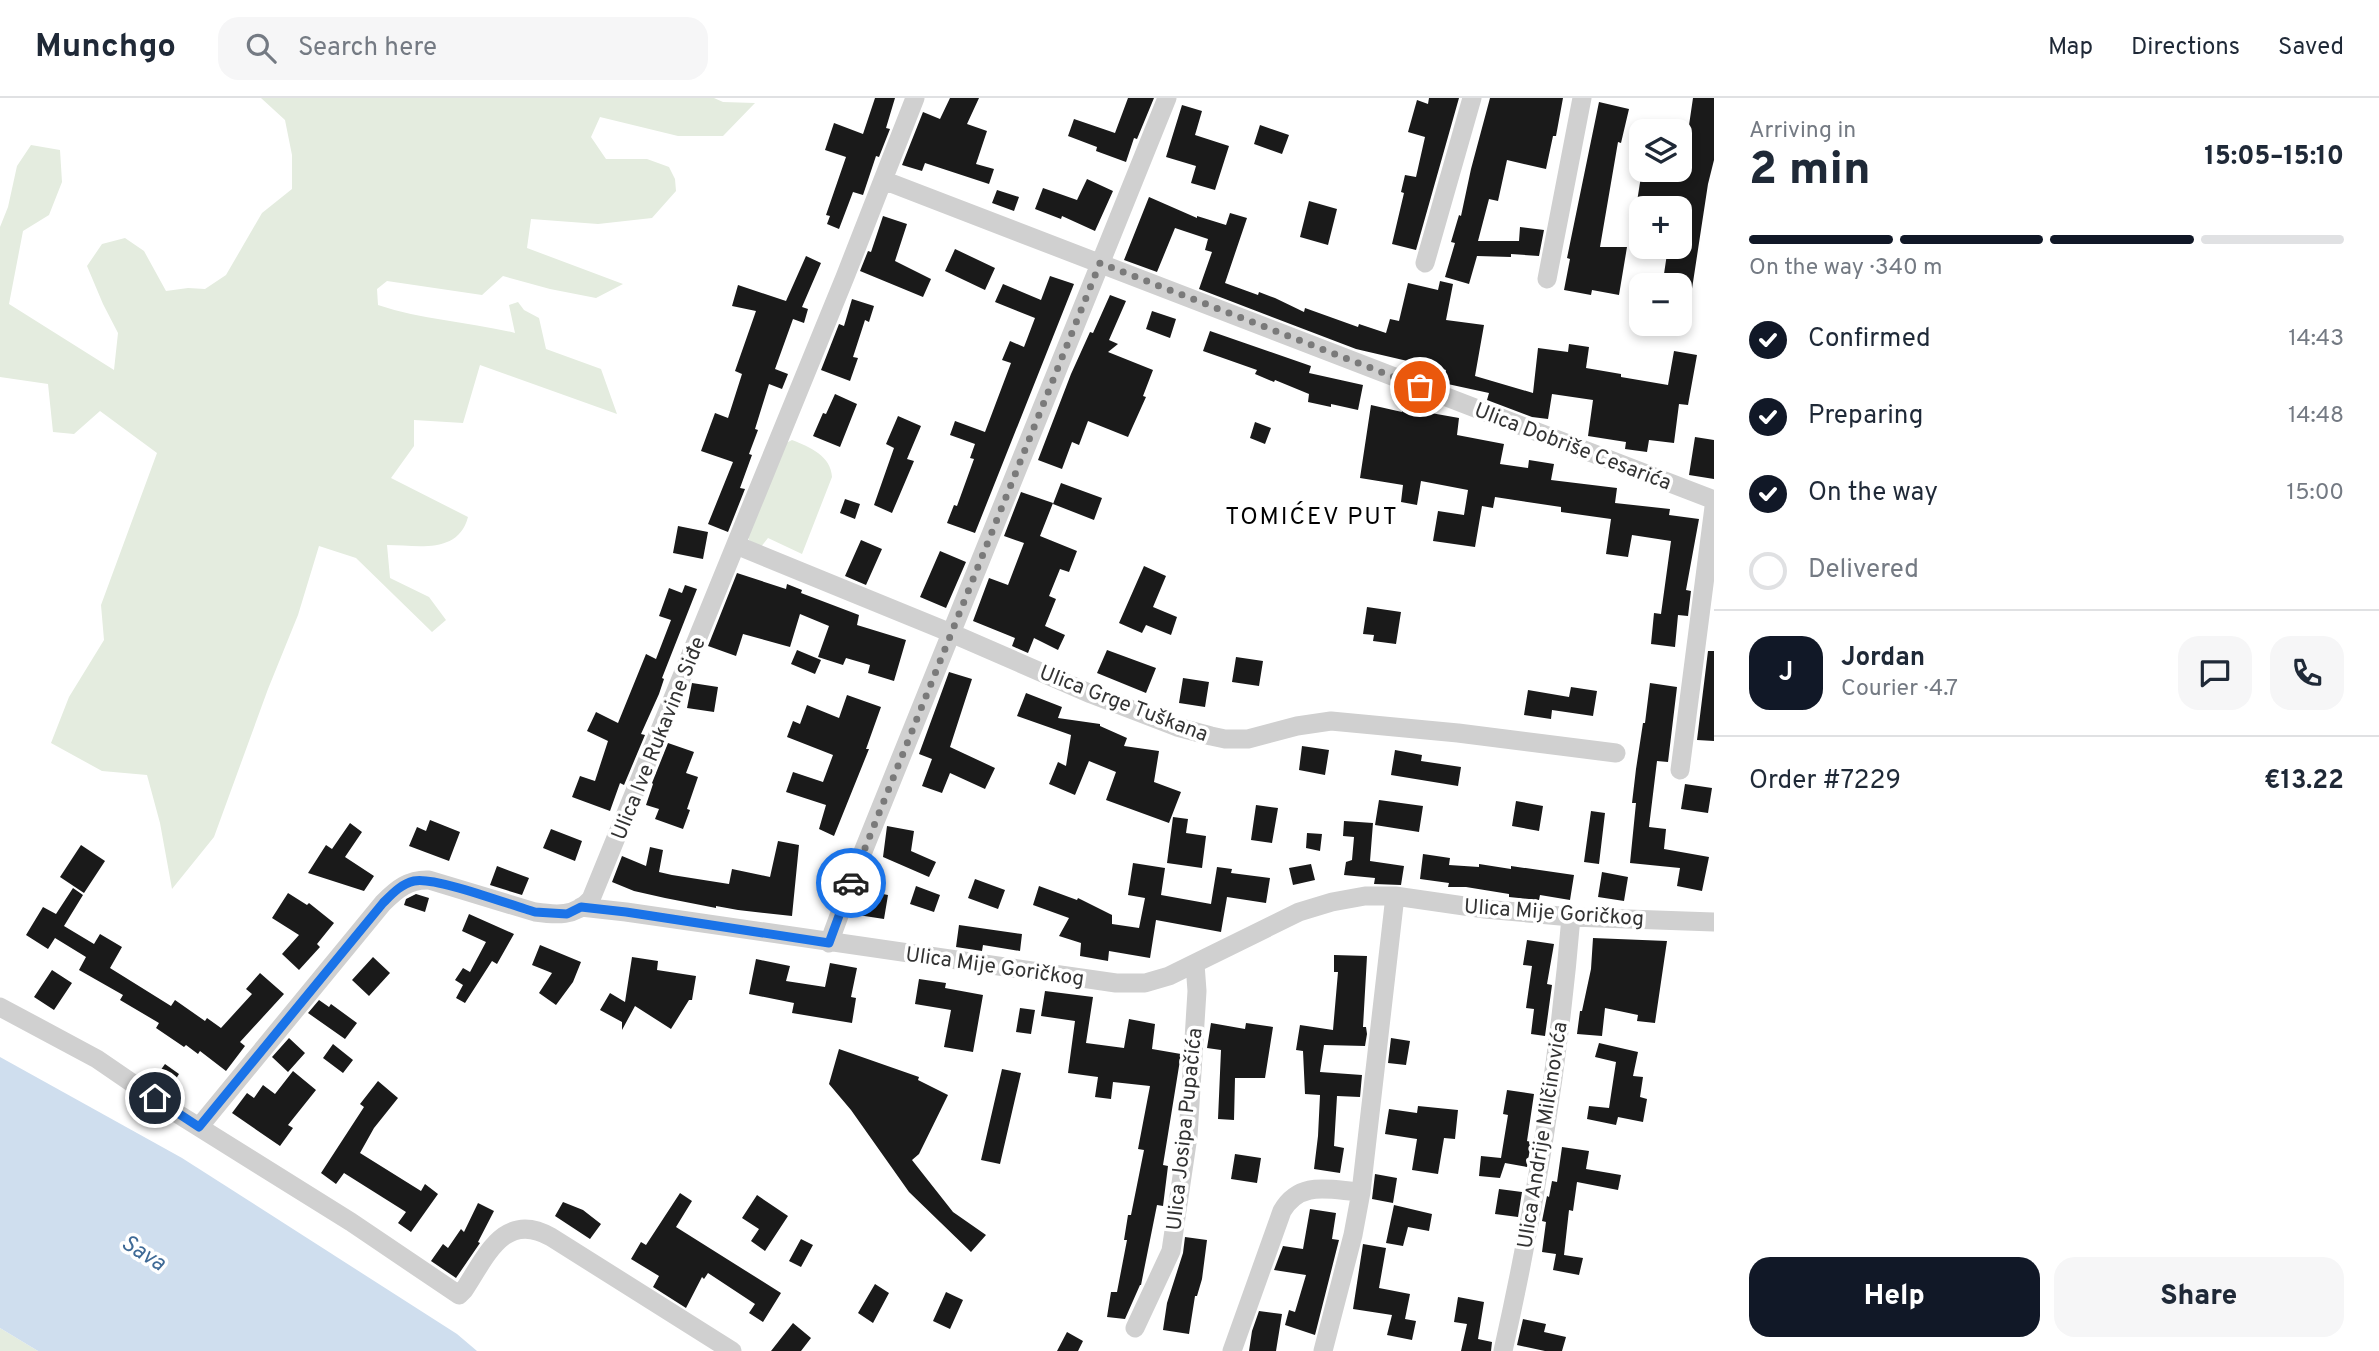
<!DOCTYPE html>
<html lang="en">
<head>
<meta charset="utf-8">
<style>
	body { margin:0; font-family:Overpass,sans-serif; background:#f6f6f7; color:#1f2937; height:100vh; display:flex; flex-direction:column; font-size:26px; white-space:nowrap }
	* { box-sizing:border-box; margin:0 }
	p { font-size:23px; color:#747a83 }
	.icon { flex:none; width:38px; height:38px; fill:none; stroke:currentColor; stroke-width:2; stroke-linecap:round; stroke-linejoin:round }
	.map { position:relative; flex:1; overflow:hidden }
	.side { display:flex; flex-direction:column; background:#fff; width:665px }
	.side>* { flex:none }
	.tools { position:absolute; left:1629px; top:21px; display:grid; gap:14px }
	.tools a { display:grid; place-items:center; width:63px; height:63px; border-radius:14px; background:#fff; box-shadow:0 4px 10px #0003; font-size:35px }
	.pin { position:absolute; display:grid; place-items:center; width:60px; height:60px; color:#fff; margin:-30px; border:4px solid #fff; border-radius:50%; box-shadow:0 2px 7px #0007 }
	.courier { position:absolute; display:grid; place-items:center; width:70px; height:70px; margin:-35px; border:5px solid #1a73e8; border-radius:50%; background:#fff; color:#222; box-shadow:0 2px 9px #0007 }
	.head em { font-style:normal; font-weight:800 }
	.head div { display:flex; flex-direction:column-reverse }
	.head { display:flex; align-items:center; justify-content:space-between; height:119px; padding:0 35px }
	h1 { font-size:46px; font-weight:800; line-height:52px }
	.bar { display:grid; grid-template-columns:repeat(4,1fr); gap:10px 7px; align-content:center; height:84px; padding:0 35px }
	.bar i { height:9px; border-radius:5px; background:#e0e1e3 }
	.bar .current { background:#111827 }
	.bar p { grid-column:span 4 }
	.line { display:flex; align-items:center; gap:18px; padding:0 35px; border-top:2px solid #e0e1e3 }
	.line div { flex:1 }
	.round { display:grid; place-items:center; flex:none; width:74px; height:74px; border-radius:21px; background:#f6f6f7 }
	ol { padding:0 35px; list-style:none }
	li { display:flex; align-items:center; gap:21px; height:77px }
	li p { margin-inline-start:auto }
	li .icon { padding:7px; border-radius:50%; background:#111827; color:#fff; stroke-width:4 }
	li:last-child { color:#747a83 }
	li i { width:38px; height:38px; border:4px solid #e0e1e3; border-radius:50% }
	.button { display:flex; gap:14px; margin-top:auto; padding:14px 35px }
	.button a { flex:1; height:80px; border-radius:21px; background:#111827; color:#fff; font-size:28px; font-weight:800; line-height:80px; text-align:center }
	.button a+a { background:#f6f6f7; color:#1f2937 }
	header { display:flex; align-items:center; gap:42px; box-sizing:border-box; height:98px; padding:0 35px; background:#fff; border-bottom:2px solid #e0e1e3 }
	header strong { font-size:33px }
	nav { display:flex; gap:38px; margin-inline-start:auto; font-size:24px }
	.search { width:490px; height:63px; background:#f6f6f7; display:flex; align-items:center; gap:18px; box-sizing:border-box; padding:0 24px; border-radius:21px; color:#747a83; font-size:26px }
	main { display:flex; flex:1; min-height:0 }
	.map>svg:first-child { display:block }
	.green { fill:#e4ecdf }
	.water { fill:#cfdeee }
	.building { fill:#1a1a1a }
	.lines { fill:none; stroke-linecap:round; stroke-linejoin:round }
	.street { stroke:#d0d0d0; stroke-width:19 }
	.done { stroke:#7a7a7a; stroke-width:7; stroke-dasharray:0 12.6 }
	.route { stroke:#1a73e8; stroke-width:9 }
	.labels { text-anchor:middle; stroke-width:7; stroke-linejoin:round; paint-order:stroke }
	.street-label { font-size:21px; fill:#333; stroke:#fff }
	.water-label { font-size:23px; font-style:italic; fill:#3f6a96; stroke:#fff }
	.quarter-label { font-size:24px; letter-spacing:2px; fill:#000; stroke:#fff }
</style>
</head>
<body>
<header>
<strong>Munchgo</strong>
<div class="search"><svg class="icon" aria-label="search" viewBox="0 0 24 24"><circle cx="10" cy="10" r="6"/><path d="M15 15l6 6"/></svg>Search here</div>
<nav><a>Map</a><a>Directions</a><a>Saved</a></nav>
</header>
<main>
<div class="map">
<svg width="1714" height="1253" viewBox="0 0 1714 1253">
	<rect width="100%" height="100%" fill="#fff"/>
	<path class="green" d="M261 0H714L723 4 755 5 723 38H678L600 19 591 39 606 61H647L669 69 675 81 676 93 652 120 598 126 531 121 527 150 623 186 596 200 550 191 503 178 482 197 387 183 377 191 378 207C423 222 470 224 515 235L509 207 518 204 524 212 539 220 546 251 601 271 617 316 480 267 463 325 414 322V348L391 380 468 419C458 457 417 447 387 447L390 480 429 499 446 522 432 534 356 460 319 448 298 517 268 591 214 739 172 791 160 725 147 677 102 673 51 645 69 599 104 542 101 507 157 355 100 313 74 336 53 334 48 286 0 279V129L8 109 17 68 31 47 60 52 62 84 49 117 23 133 9 206 114 272 118 235 103 206 87 168 102 146 125 140 144 153 166 193 188 190 205 191 226 177 262 115 292 91V57L285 22Z
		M792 342C810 349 831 358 832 379L802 456 768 440 760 450 749 442 748 439 786 345Z
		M0 1230 38 1253H0Z"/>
	<path class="water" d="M0 959 182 1060 457 1236 477 1253H38L0 1230Z"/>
	<path class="building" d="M875 0H895L886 30 890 31 879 59 876 58 863 97 853 94 839 131 827 126 830 118 826 117 846 59 825 52 834 25 863 36Z
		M950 0H979L967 26 987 33 976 66 994 71 989 86 925 65 922 73 902 67 923 14 940 21Z
		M1128 0H1154L1137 41 1134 40 1126 64 1096 53 1097 49 1068 38 1074 21 1115 35Z
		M1429 0H1459L1416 152 1392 146 1404 95 1401 94 1405 77 1416 79 1425 39 1408 34 1417 2 1428 6Z
		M1490 0H1563L1556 38H1553L1546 71 1507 62 1498 103 1489 101 1478 143H1519L1520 129 1544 132 1539 158 1511 156V159L1477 158 1469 186 1445 179 1455 145 1451 144 1459 117 1461 118 1471 71Z
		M1693 0H1714V62L1708 86 1688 217 1680 216V187H1667L1669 176H1664L1668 149H1680V110H1636L1642 72H1680V32L1688 34Z
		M1599 4 1629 11 1621 45 1618 44 1600 149H1627L1619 197 1592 192 1591 197 1564 192 1570 161 1567 160Z
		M1182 7 1202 13 1195 37 1229 48 1215 92 1191 85 1196 68 1166 59Z
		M1260 27 1289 37 1282 56 1254 46Z
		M1087 81 1113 93 1095 133 1062 118 1061 121 1035 111 1043 90 1077 102Z
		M997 92 1019 99 1014 113 992 105Z
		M1149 99 1197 120V118L1226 127 1230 115 1247 120 1225 185 1258 197 1259 194 1275 200 1304 214 1305 210 1358 229 1359 226 1386 235 1390 221 1399 223 1408 185 1438 192 1440 183 1453 186 1446 222 1484 227 1475 278 1533 295 1538 250 1568 254 1569 246 1589 249 1586 270 1621 276V279L1668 287 1674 253 1697 257 1688 307 1679 306 1674 345 1649 342 1647 354 1625 351 1626 344 1588 338 1593 302 1552 296 1548 321 1532 319 1487 302 1489 295 1443 285 1446 272 1356 251 1199 191 1212 154 1205 152 1208 141 1175 130 1157 174 1124 162Z
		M1309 103 1337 111 1328 147 1300 139Z
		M883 118 907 126 895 163 931 181 923 199 860 173 868 153 871 154Z
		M955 151 995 170 985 192 945 173Z
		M806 158 821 165 802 209 808 211 804 225 793 221 775 271 788 276 782 291 769 286 755 331 758 332 749 356 752 357 740 390 745 391 728 434 708 426 733 364 701 353 715 315 728 320 742 276 735 273 756 213 732 208 738 187 786 203Z
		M1050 178 1074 186 975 435 947 425 954 407 957 408 974 361 970 360 975 346 950 337 955 323 985 334 1011 265 1002 262 1010 243 1024 249 1035 220 995 204 1003 186 1041 202Z
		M1110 197 1126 203 1109 242 1118 246 1108 254 1153 272 1143 298 1146 299 1128 339 1088 323 1079 347 1072 344 1062 371 1038 362 1071 276 1090 234 1093 235Z
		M852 201 874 208 869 224 865 222 853 259 858 260 850 283 821 272 839 226 844 228Z
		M1152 213 1176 221 1170 240 1146 231Z
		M1210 233 1311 268 1309 275 1363 287 1358 312 1331 306V309L1308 304 1309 296 1275 282 1274 284 1255 276 1257 272 1203 253Z
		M835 296 857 306 840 349 813 338 823 315 826 316Z
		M1371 307 1402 314 1403 310 1459 320 1457 337 1504 346 1500 366 1528 370 1529 362 1554 366 1551 382 1617 390 1615 405 1670 411 1669 417 1699 421 1686 492 1691 493 1688 518 1678 517 1675 549 1651 546 1654 515 1661 516 1671 443 1632 437 1628 459 1606 456 1611 421 1561 414V409L1495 399 1493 410 1482 408 1475 449 1433 443 1438 413 1464 417 1468 392 1421 383 1417 407 1401 404 1403 387 1360 380Z
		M898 318 921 328 907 361 914 363 892 415 874 407 894 350 886 346Z
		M1255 324 1271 330 1265 346 1250 340Z
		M1695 339 1714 342V381L1689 377Z
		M1061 385 1102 400 1094 422 1053 406Z
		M1021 394 1053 405 1040 438 1077 453 1069 474 1060 471 1049 498 1056 501 1045 528 1065 537 1058 552 1034 540 1028 555 1012 548 1015 540 973 523 989 480 1008 487 1024 445 1004 438Z
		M845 401 860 406 855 421 840 415Z
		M678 428 708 434 703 461 673 455Z
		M861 442 882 451 866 487 845 478Z
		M940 453 966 464 946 510 920 499Z
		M1144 468 1166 478 1153 509 1177 519 1171 537 1146 527 1142 535 1119 525Z
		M737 475 786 491 787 486 802 492 801 495 859 517 857 527 906 542 894 583 868 575 870 567 846 560 843 567 818 559 829 528 800 516 790 549 743 536 736 558 708 548Z
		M685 487 697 491 662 580 664 581 659 596 641 636 645 637 624 687 620 685 610 713 572 699 580 678 595 683 608 643 587 633 596 614 618 625 646 556 656 561 671 522 659 518 669 490 682 495Z
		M1367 509 1401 514 1396 546 1373 543 1374 537 1363 536Z
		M797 552 821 562 815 576 791 566Z
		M1107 552 1156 570 1146 595 1097 575Z
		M1708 553H1714V643L1697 642Z
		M1236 559 1263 563 1259 588 1232 584Z
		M949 574 972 581 950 649 995 670 985 691 950 675 942 695 922 688 932 661 919 656Z
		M1183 580 1209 584 1205 609 1179 605Z
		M692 585 718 589 714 614 687 610Z
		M1650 585 1677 589 1668 664 1657 663 1649 729 1666 731 1664 751 1709 759 1702 793 1677 788 1680 770 1630 765 1636 705H1632L1636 671 1643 625H1645Z
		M1571 589 1597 593 1593 618 1552 612 1551 621 1524 617 1528 592 1569 599Z
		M1026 595 1062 609 1058 620 1100 626V628L1127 640 1124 648 1159 653 1154 684 1181 694 1169 725 1106 702 1116 674 1089 663 1075 697 1049 686 1058 664 1066 668 1071 637 1017 618Z
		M847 597 881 609 866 651H869L834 738 819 731 826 707 786 694 793 674 823 684 833 657 787 639 793 623 800 626 807 607 839 620Z
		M668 645 694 654 686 675 698 679 687 711 690 712 683 731 655 721 659 711 646 707 653 686 652 685Z
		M1302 648 1329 652 1325 677 1299 672Z
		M1395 652 1422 657 1421 663 1461 669 1458 688 1391 677Z
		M1685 686 1712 690 1708 715 1681 711Z
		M1379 702 1423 708 1419 734 1375 727Z
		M1516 703 1543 708 1539 733 1512 728Z
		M1256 707 1278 710 1272 745 1251 742Z
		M1591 713 1605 715 1599 766 1584 764Z
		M1173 719 1188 721 1186 735 1206 738 1202 770 1167 765Z
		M430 722 460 734 449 763 409 748 417 729 426 733Z
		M1344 723 1373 725 1370 763 1404 768 1401 787 1374 786 1375 780 1344 777 1346 764 1352 762 1354 739 1343 738Z
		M350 725 362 734 345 759 374 778 364 793 308 775 326 747 332 751Z
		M887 728 914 733 911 753 936 764 929 779 883 759Z
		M551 731 582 743 575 763 543 750Z
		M1307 735 1322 736 1320 753 1306 750Z
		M778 743 799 747 792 818 738 812 716 808V810L665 800 634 793 612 784 622 758 646 768 650 749 663 752 659 774 672 777 729 786 732 771 770 779Z
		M81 747 105 763 84 795 60 779Z
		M1423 756 1450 760 1449 767 1479 769V766L1511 771V768L1574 777 1570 802 1540 797 1539 802 1509 799V796L1466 789H1448L1449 785 1420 781Z
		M1133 765 1165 770 1161 797 1211 806 1217 769 1232 771 1231 775 1270 780 1266 805 1227 799 1221 834 1156 822 1150 860 1109 853 1108 863 1080 858 1081 845 1059 838 1069 820 1033 807 1039 788 1077 802 1078 800 1112 817V826L1139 830 1145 800 1128 797Z
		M1311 766 1315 782 1293 787 1289 770Z
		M497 768 529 780 522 797 490 787Z
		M1602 774 1628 779 1624 803 1598 799Z
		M975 781 1005 792 998 811 968 800Z
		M916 788 940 797 934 814 910 806Z
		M73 790 83 797 64 828 94 846 100 836 122 849 110 870 171 908 175 902 205 923 207 920 221 930 252 896 246 891 260 875 284 896 240 944 245 948 226 973 200 953 198 956 186 947 184 949 156 930 159 925 120 902 123 897 79 872 86 859 55 840 48 851 26 837 43 809 56 816Z
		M862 792 888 797 884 821 858 817Z
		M288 795 307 807 309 805 334 825 317 846 320 849 299 872 282 856 299 837 272 820Z
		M416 796 429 800 425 814 404 807 406 801Z
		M469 816 514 836 497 866 492 863 465 905 456 900 463 887 455 882 463 870 470 874 486 844 462 833Z
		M959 827 1022 836 1020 853 983 847 982 853 956 849Z
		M1593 840 1667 843 1655 925 1637 923 1638 917 1605 910 1602 938 1577 936 1580 913H1582L1591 871Z
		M1527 842 1554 846 1547 886 1552 887 1545 938 1531 936 1534 911 1526 910 1532 868 1523 867Z
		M540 847 581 864 573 884 556 907 539 895 552 875 532 867Z
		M1334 857 1367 858 1363 929H1366L1367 936 1365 948 1324 947 1320 974 1362 977 1360 999 1337 998 1334 1048 1344 1050 1340 1075 1314 1071 1318 1038 1320 997 1305 996 1303 953 1296 952 1300 927 1333 932 1338 874H1334Z
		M373 859 390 875 369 898 352 882Z
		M632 859 658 863 657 872 696 878 692 902H689L671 931 635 908 622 932V924L600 912 610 895 625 904Z
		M756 861 790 868 786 883 825 889 830 865 857 870 851 899 856 900 852 925 792 915 794 905 749 896Z
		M52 872 72 885 54 912 34 899Z
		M919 881 946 885 945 890 983 897 973 954 944 949 951 912 915 906Z
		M1045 893 1093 899 1086 945 1124 950 1129 921 1155 926 1152 951 1181 956 1163 1067 1168 1068 1163 1108 1157 1107 1141 1187H1140L1125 1221 1107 1219 1111 1194H1117L1127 1142H1124L1128 1117H1131L1144 1052 1138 1051 1150 988 1113 984 1111 1001 1095 999 1098 979 1068 975 1075 923 1041 918Z
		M319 902 329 909 331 906 357 925 345 941 308 915Z
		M1020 910 1035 912 1031 936 1016 934Z
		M1211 925 1245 931 1246 925 1273 929 1265 980H1235L1234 1022 1218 1021 1221 952 1207 950Z
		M289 940 305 955 288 974 272 959Z
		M1391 940 1410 943 1406 967 1388 965Z
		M1599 945 1638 954 1633 978 1643 979 1640 999 1647 1001 1643 1024 1618 1019 1616 1027 1587 1021 1589 1008 1609 1010 1616 964 1595 959Z
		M333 946 353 962 343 975 323 960Z
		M839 951 919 979 918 982 948 997 919 1056 912 1062 953 1114 986 1137 971 1154 909 1094 851 1012 829 986Z
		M165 966 179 976 170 990 155 980Z
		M1002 971 1021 975 1000 1066 981 1062Z
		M293 973 316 992 288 1027 293 1030 280 1048 232 1015 247 995 254 1000 263 987 275 996Z
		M378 983 398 1000 374 1030 360 1055 421 1093 425 1086 438 1096 411 1134 398 1125 406 1114 344 1075 336 1086 321 1075 364 1009 360 1006Z
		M1507 992 1534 996 1527 1043 1531 1044 1527 1069 1505 1065 1500 1080 1479 1078 1481 1058 1501 1060 1508 1017 1503 1016Z
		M1418 1008 1458 1012 1455 1041 1444 1040 1438 1076 1412 1072 1417 1041 1385 1036 1389 1011 1417 1015Z
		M1562 1049 1589 1053 1586 1071 1621 1077 1618 1092 1577 1084 1573 1113 1569 1112 1564 1157 1583 1160 1579 1177 1553 1172 1556 1156 1542 1154 1546 1124 1542 1123 1547 1098 1549 1099 1552 1083 1557 1084Z
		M1235 1056 1261 1060 1257 1085 1231 1081Z
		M1375 1076 1397 1080 1393 1105 1372 1101Z
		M1499 1091 1522 1094 1518 1119 1495 1116Z
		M680 1095 692 1103 676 1129 781 1195 763 1224 749 1215 755 1206 708 1175 704 1181 702 1179 686 1210 653 1189 659 1178 631 1161 641 1144 646 1147Z
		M757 1097 788 1118 765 1153 751 1143 759 1131 742 1120Z
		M563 1104 583 1112 601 1126 590 1141 555 1118Z
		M478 1105 494 1113 478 1144 480 1145 456 1180 431 1163 443 1146 448 1150 461 1131 464 1134Z
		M1394 1107 1432 1116 1429 1133 1408 1129 1403 1148 1386 1145Z
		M1310 1111 1336 1115 1332 1141 1339 1142 1315 1237 1285 1227 1289 1212 1295 1214 1306 1177 1274 1172 1283 1148 1303 1151Z
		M1185 1139 1207 1142 1202 1181 1197 1198H1195L1189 1236 1163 1232 1167 1205 1183 1155Z
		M801 1141 813 1147 801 1169 789 1163Z
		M1363 1146 1386 1150 1379 1190 1410 1196 1405 1221 1416 1223 1412 1242 1387 1237 1392 1217 1353 1211Z
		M875 1186 889 1195 873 1225 858 1215Z
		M946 1194 963 1202 950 1231 933 1223Z
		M1458 1199 1484 1204 1478 1241 1492 1244 1491 1253H1461L1467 1226 1454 1224Z
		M1259 1213 1282 1216 1276 1253H1249L1252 1233Z
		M1523 1221 1546 1226 1544 1234 1566 1239 1562 1253H1545L1517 1247Z
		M793 1225 811 1240 801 1253H771Z
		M1067 1234 1083 1243 1078 1253H1057Z"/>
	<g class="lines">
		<path class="street" d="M883 82 1714 402
			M1425 165 1472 0
			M1547 181 1582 0
			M736 447 951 535 1091 596 1177 629 1211 638 1225 641H1248L1297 628 1331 623 1458 635 1616 655
			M1680 672 1714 409
			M581 809 626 814 1116 885H1145L1169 878 1299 814 1332 804 1365 798H1395L1485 811 1571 819 1714 824
			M829 845 858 766 1167 0
			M0 909 97 961 170 1011 351 1124 459 1197 464 1192C486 1159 504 1112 551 1139L732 1253
			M199 1029 383 805C397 791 409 781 429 782L535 814C556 817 575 819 591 801L845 179 915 0
			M1135 1230 1171 1153 1188 1038 1197 893 1195 866
			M1232 1253 1282 1113C1300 1082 1329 1092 1361 1094
			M1323 1253 1353 1137 1361 1094 1395 798
			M1503 1253C1535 1110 1559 965 1571 819"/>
	</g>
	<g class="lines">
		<path class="done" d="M851 785 1100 165 1420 289"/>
		<path class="route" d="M155 1000 199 1029 383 805C392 796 401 786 414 783 434 778 510 807 535 814L567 816 581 809 626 814 829 845 851 785"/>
	</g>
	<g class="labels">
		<g class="street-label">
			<text transform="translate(1573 348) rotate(21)" y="7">Ulica Dobriše Cesarića</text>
			<text transform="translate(1124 605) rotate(21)" y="7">Ulica Grge Tuškana</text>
			<text transform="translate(658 640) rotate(-68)" y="7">Ulica Ive Rukavine Siđe</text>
			<text transform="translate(1554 814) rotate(4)" y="7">Ulica Mije Goričkog</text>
			<text transform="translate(995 868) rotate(8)" y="7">Ulica Mije Goričkog</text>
			<text transform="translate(1184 1031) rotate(-84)" y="7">Ulica Josipa Pupačića</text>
			<text transform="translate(1542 1037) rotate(-81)" y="7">Ulica Andrije Milčinovića</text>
		</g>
		<g class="water-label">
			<text transform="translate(144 1154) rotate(32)" y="8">Sava</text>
		</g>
		<g class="quarter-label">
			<text x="1312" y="426">TOMIĆEV PUT</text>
		</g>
	</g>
</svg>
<div class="tools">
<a><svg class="icon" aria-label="layers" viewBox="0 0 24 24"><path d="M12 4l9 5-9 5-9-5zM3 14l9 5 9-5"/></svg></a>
<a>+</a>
<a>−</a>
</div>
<div class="pin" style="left:1420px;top:289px;background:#ea580c"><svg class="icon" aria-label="bag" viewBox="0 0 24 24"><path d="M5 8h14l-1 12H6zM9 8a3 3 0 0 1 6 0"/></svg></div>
<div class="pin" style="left:155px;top:1000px;background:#1f2937"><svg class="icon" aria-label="home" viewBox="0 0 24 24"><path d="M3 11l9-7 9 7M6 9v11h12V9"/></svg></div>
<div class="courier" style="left:851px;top:785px"><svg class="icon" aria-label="car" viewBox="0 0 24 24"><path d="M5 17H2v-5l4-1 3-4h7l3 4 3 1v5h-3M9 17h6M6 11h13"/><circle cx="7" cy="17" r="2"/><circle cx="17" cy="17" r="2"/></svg></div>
</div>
<section class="side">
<div class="head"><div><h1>2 min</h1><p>Arriving in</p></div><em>15:05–15:10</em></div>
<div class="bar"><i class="current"></i><i class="current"></i><i class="current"></i><i></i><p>On the way · 340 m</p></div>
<ol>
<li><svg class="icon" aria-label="check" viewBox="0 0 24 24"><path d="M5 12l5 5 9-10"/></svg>Confirmed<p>14:43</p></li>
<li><svg class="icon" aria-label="check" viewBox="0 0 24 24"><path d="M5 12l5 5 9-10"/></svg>Preparing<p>14:48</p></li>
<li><svg class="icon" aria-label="check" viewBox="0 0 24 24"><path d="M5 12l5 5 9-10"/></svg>On the way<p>15:00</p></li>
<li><i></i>Delivered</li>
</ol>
<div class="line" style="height:126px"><b class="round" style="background:#111827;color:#fff">J</b><div><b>Jordan</b><p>Courier · 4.7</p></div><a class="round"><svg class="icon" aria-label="chat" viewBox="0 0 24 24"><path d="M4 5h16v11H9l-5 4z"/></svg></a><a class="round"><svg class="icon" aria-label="phone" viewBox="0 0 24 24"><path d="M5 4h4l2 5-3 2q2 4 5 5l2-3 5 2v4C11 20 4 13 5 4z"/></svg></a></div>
<div class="line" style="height:91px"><div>Order #7229</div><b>€13.22</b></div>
<div class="button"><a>Help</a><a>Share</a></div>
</section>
</main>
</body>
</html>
